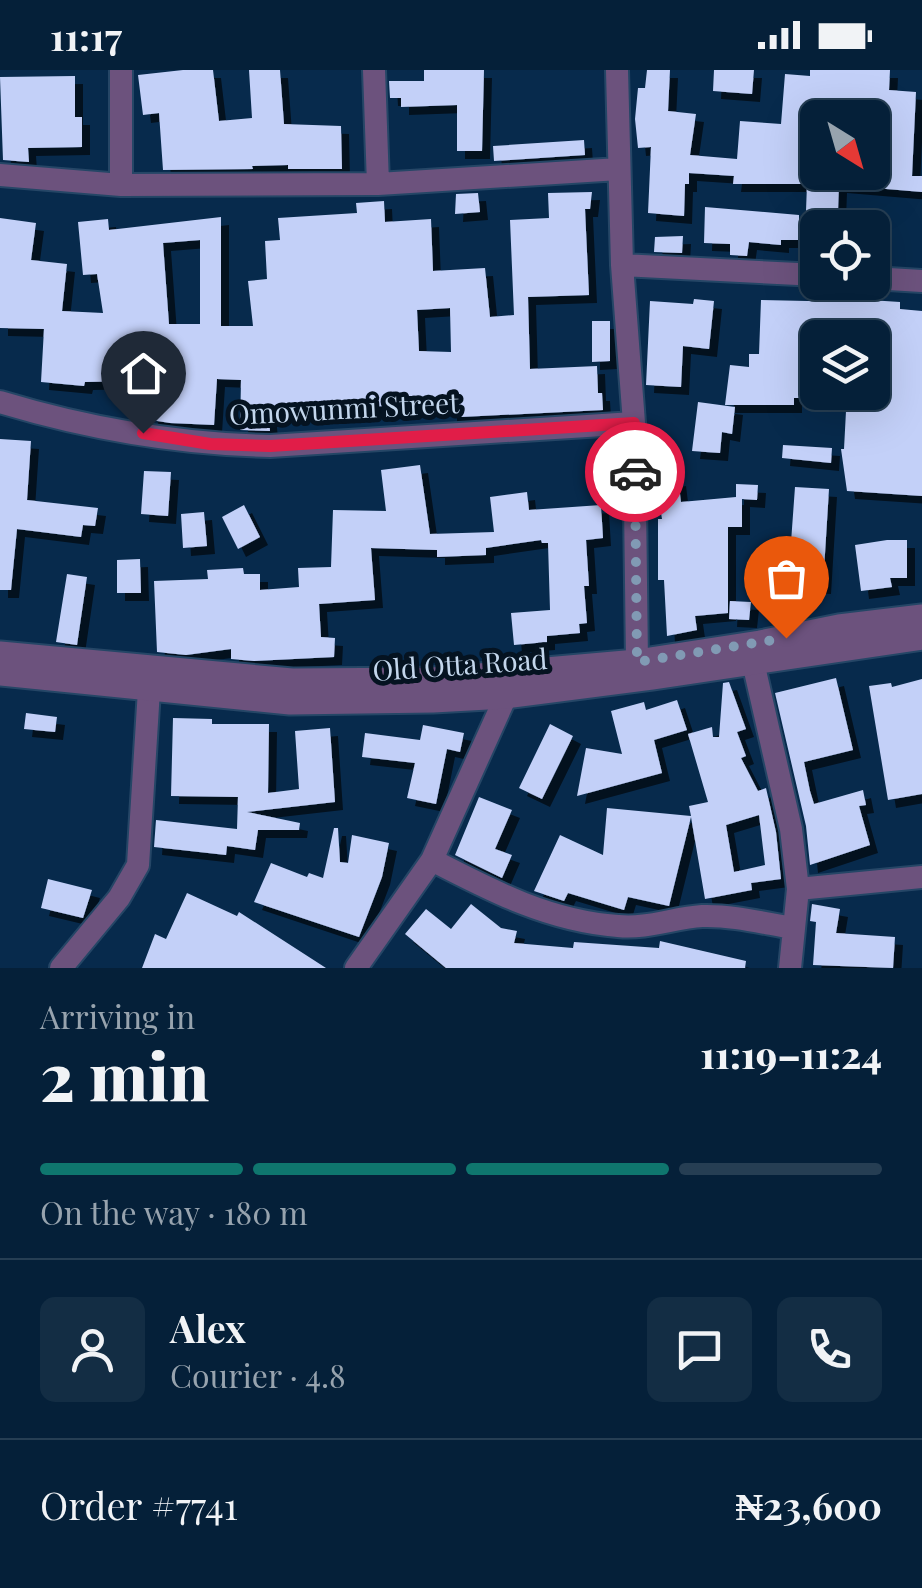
<!DOCTYPE html>
<html lang="en">
<head>
<meta charset="utf-8">
<style>
	body { margin:0; font-family:"Playfair Display",serif; background:#132d44; color:#f1f3f6; height:100vh; display:flex; flex-direction:column; font-size:38px; white-space:nowrap }
	* { box-sizing:border-box; margin:0 }
	p { font-size:32px; color:#97a3ae }
	.icon { flex:none; width:55px; height:55px; fill:none; stroke:currentColor; stroke-width:2; stroke-linecap:round; stroke-linejoin:round }
	.map { position:relative; height:898px; overflow:hidden }
	.side { display:flex; flex-direction:column; background:#052039; flex:1 }
	.side>* { flex:none }
	.needle { width:65px; rotate:143deg }
	.tools { position:absolute; left:800px; top:30px; display:grid; gap:20px }
	.tools a { display:grid; place-items:center; width:90px; height:90px; border-radius:15px; background:#052039; box-shadow:0 10px 40px #0002,0 0 0 2px #263e53; font-size:50px }
	.pin { position:absolute; display:grid; place-items:center; width:85px; height:85px; color:#fff; margin:-102px -42px; border-radius:50% 50% 50% 0; rotate:-45deg; box-shadow:0 0 10px #0007 }
	.pin .icon { rotate:45deg }
	.courier { position:absolute; display:grid; place-items:center; width:100px; height:100px; margin:-50px; border:8px solid #e11d48; border-radius:50%; background:#fff; color:#222; box-shadow:0 2px 12px #0007 }
	.head em { font-style:normal; font-weight:800 }
	.head div { display:flex; flex-direction:column-reverse }
	.head { display:flex; align-items:center; justify-content:space-between; height:170px; padding:0 40px }
	h1 { font-size:65px; font-weight:800; line-height:75px }
	.bar { display:grid; grid-template-columns:repeat(4,1fr); gap:15px 10px; align-content:center; height:120px; padding:0 40px }
	.bar i { height:12px; border-radius:8px; background:#263e53 }
	.bar .selected { background:#0f766e }
	.bar p { grid-column:span 4 }
	.line { display:flex; align-items:center; gap:25px; padding:0 40px; border-top:2px solid #263e53 }
	.line div { flex:1 }
	.round { display:grid; place-items:center; flex:none; width:105px; height:105px; border-radius:15px; background:#132d44 }
	.status { display:flex; justify-content:space-between; align-items:center; height:70px; padding:0 50px; background:#052039; direction:ltr }
	.status svg { height:28px; fill:currentColor }
	.map>svg:first-child { display:block }
	.building { fill:#c3d0f8; fill-rule:evenodd; filter:url(#shadow) }
	.lines { fill:none; stroke-linecap:round; stroke-linejoin:round }
	.minor-casing { stroke:#254666; stroke-width:26 }
	.tertiary-casing { stroke:#254666; stroke-width:29 }
	.minor { stroke:#6c527d; stroke-width:22 }
	.tertiary { stroke:#6c527d; stroke-width:25 }
	.done { stroke:#819ab4; stroke-width:10; stroke-dasharray:0 18 }
	.route { stroke:#e11d48; stroke-width:12 }
	.labels { text-anchor:middle; stroke-width:10; stroke-linejoin:round; paint-order:stroke }
	.street-label { font-size:28px; fill:#c3d6ec; stroke:#051321 }
</style>
</head>
<body>
<div class="status"><b>11:17</b><svg viewBox="0 0 49 12"><path d="M0 12V9h3v3zM5 12V6h3v6zM10 12V3h3v9zM15 12V0h3v12zM26 1h20v11H26zM47 4h2v5h-2z"/></svg></div>
<div class="map">
<svg width="922" height="898" viewBox="0 0 922 898">
	<defs>
		<filter id="shadow"><feDropShadow dx="8" dy="8" stdDeviation="0" flood-color="#0009"/></filter>
	</defs>
	<rect width="100%" height="100%" fill="#072a4c"/>
	<path class="building" d="M183 0H213L219 51 252 48 249 0H280L284 54 341 56 342 99H288V95L252 96 253 99 163 100 159 43 143 45 138 5Z
		M424 0H484L482 81H457V35L401 37V28H390L389 11H424Z
		M647 0H670L668 41 696 44 690 85 737 89 740 51 781 54 785 4 810 6V0H890L889 20 916 22 912 106H922V122L839 115 838 141H806L807 114H733L734 106 689 103V114H685L684 146 648 143 651 77 638 78 635 49 638 18H645ZM859 44 890 46 889 96 872 94V102H818V48H859Z
		M714 0H754L752 24 713 21Z
		M75 6V47H82V77L28 78 29 92 3 90 0 7Z
		M584 70 585 85 494 91 493 76Z
		M592 122 590 139H585L589 225 528 227 530 299 597 296 598 323H602L603 340 461 347V344H449V337H407V334L323 341 321 335 268 338 270 361 240 360 241 310 217 309 214 355 170 353 151 350 142 311 85 312 84 316 41 312 44 259 0 258V148L36 153 31 190 67 194 62 241 103 243 97 204 83 205 78 152 108 149 109 160 221 147V256H253L248 211 267 209 265 171 280 170 278 148 357 143 356 133 384 131 385 152 431 149 433 201 485 198 490 247 514 245 510 150 549 148 548 123ZM200 170V254H169L163 173ZM450 238 451 282 419 281 417 240Z
		M478 123 480 142 455 144 456 124Z
		M705 137 799 145V170H781V175L749 172 747 186 730 185V174L704 173Z
		M683 166 682 183 654 182 655 167Z
		M694 229 714 231 709 279 683 276 681 317 646 315 650 231 693 234Z
		M854 229 900 232V239L922 241V426L847 421 841 379H844L847 322H872V268H818V328H794V335H725L730 295 749 297V284H759L761 230 854 232Z
		M592 251H610V291L592 292Z
		M698 332 735 337 732 364 722 362 720 383 692 381Z
		M0 369 31 371 27 430 98 438 95 456 83 455 81 467 17 459 11 520H0Z
		M783 375 832 378 831 393 782 388Z
		M420 395 430 464 494 462 490 427 527 422 529 440 601 435 603 468 586 470 589 516H584L587 553 579 554 580 563 547 566V572L514 575 511 543 550 540 548 473H542L541 470 486 478V485L437 487V480L371 478 375 530 319 534 321 567 335 568 334 587 254 591 231 589V579L186 585 157 582 154 511 208 509 207 500 243 498 244 504H260V520L299 517 298 498 331 497 333 440 386 441 381 400Z
		M144 401 171 402 168 446 141 444Z
		M678 408 681 432 736 427V414L758 415 757 430 742 429V457H728V543L695 546 697 560 667 566 664 510H658V449H662L656 412Z
		M795 417 829 419 823 516 788 514Z
		M244 435 260 467 238 479 222 447Z
		M204 442 207 476 183 478 181 444Z
		M887 470H907V508H890L892 517 861 521 855 475Z
		M140 489 141 523H117V490Z
		M67 504 87 507 77 575 56 572Z
		M730 531 751 532 749 550 729 549Z
		M836 608 853 680 804 692 810 721 814 734 863 720 866 735 859 736 870 775 810 795 806 756 775 623Z
		M922 609V724L888 730 869 616 891 613 892 617Z
		M729 612 746 659 737 662 746 686 741 688 758 721 766 718 776 762 781 809 751 813 752 820 705 829 691 747 669 836 628 827 624 840 568 823 564 831 534 821 560 765 603 785 607 738 691 746 689 736 708 732 688 664 712 657 713 667H719L723 613ZM759 745 765 795 734 802 726 755Z
		M677 630 687 660 654 670 662 703 577 726 586 678 622 684 611 641 644 632 646 640Z
		M26 643 57 647 55 662 24 659Z
		M173 648 212 649V654H269L268 723 299 719 295 661 330 658 335 732 247 742 300 753 299 760H258L255 780 227 776 226 785 154 777 156 750 237 759 238 727 171 726Z
		M550 654 573 666 542 729 519 718Z
		M423 655 464 663 460 682 447 679 436 734 407 728 415 693 362 687 365 663 420 670Z
		M479 727 512 740 495 779 512 785 502 808 455 785Z
		M334 758H338L340 792 348 793 352 765 389 773 382 807 359 867 254 832 271 793 307 807 309 803 323 808Z
		M48 809 92 820 83 848 41 838Z
		M187 823 237 846 239 842 326 898H142L155 864 166 869Z
		M471 834 501 858 517 861 514 873 573 878 574 872 659 878 660 871 746 891 745 898H446L405 864 426 839 451 859Z
		M812 834 840 839 836 863 895 867 893 898 813 895 816 852 810 851Z"/>
	<g class="lines">
		<g class="minor-casing">
			<path id="minor" d="M121 0V115
				M374 0 378 114
				M617 0 622 195 634 353 637 592
				M0 105 121 115 378 114 619 99
				M622 195 818 205
				M872 208 922 211
				M0 332C86 358 180 374 270 376L634 353
				M753 592 791 759 798 819 790 898
				M432 790C492 821 549 851 618 856 647 859 673 848 702 846 732 845 763 853 793 858
				M798 819 922 807
				M61 898 119 828 138 795 149 620
				M356 898 432 790 506 626"/>
		</g>
		<g class="tertiary-casing">
			<path id="tertiary" d="M0 584 292 611 433 610 637 592 760 573 839 557 922 547
				M0 603 290 632 433 630 506 626 652 607 922 567"/>
		</g>
		<use href="#minor" class="minor"/>
		<use href="#tertiary" class="tertiary"/>
	</g>
	<g class="lines">
		<path class="done" d="M635 402 637 592 786 568"/>
		<path class="route" d="M143 363 210 374 270 376 634 353 635 402"/>
	</g>
	<g class="labels">
		<g class="street-label">
			<text transform="translate(344 339) rotate(-3)" y="10">Omowunmi Street</text>
			<text transform="translate(460 595) rotate(-4)" y="10">Old Otta Road</text>
		</g>
	</g>
</svg>
<div class="tools">
<a><svg class="needle" viewBox="-14 -14 28 28"><path d="M0-13l5 13h-10z" fill="#e53935"/><path d="M0 13l5-13h-10z" fill="#97a3ae"/></svg></a>
<a><svg class="icon" aria-label="locate" viewBox="0 0 24 24"><circle cx="12" cy="12" r="6"/><path d="M12 2v4M12 18v4M2 12h4M18 12h4"/></svg></a>
<a><svg class="icon" aria-label="layers" viewBox="0 0 24 24"><path d="M12 4l9 5-9 5-9-5zM3 14l9 5 9-5"/></svg></a>
</div>
<div class="pin" style="left:786px;top:568px;background:#ea580c"><svg class="icon" aria-label="bag" viewBox="0 0 24 24"><path d="M5 8h14l-1 12H6zM9 8a3 3 0 0 1 6 0"/></svg></div>
<div class="pin" style="left:143px;top:363px;background:#1f2937"><svg class="icon" aria-label="home" viewBox="0 0 24 24"><path d="M3 11l9-7 9 7M6 9v11h12V9"/></svg></div>
<div class="courier" style="left:635px;top:402px"><svg class="icon" aria-label="car" viewBox="0 0 24 24"><path d="M5 17H2v-5l4-1 3-4h7l3 4 3 1v5h-3M9 17h6M6 11h13"/><circle cx="7" cy="17" r="2"/><circle cx="17" cy="17" r="2"/></svg></div>
</div>
<section class="side">
<div class="head"><div><h1>2 min</h1><p>Arriving in</p></div><em>11:19–11:24</em></div>
<div class="bar"><i class="selected"></i><i class="selected"></i><i class="selected"></i><i></i><p>On the way · 180 m</p></div>
<div class="line" style="height:180px"><a class="round"><svg class="icon" aria-label="person" viewBox="0 0 24 24"><circle cx="12" cy="8" r="4"/><path d="M4 21q1-7 8-7t8 7"/></svg></a><div><b>Alex</b><p>Courier · 4.8</p></div><a class="round"><svg class="icon" aria-label="chat" viewBox="0 0 24 24"><path d="M4 5h16v11H9l-5 4z"/></svg></a><a class="round"><svg class="icon" aria-label="phone" viewBox="0 0 24 24"><path d="M5 4h4l2 5-3 2q2 4 5 5l2-3 5 2v4C11 20 4 13 5 4z"/></svg></a></div>
<div class="line" style="height:130px"><div>Order #7741</div><b>₦23,600</b></div>
</section>
</body>
</html>
